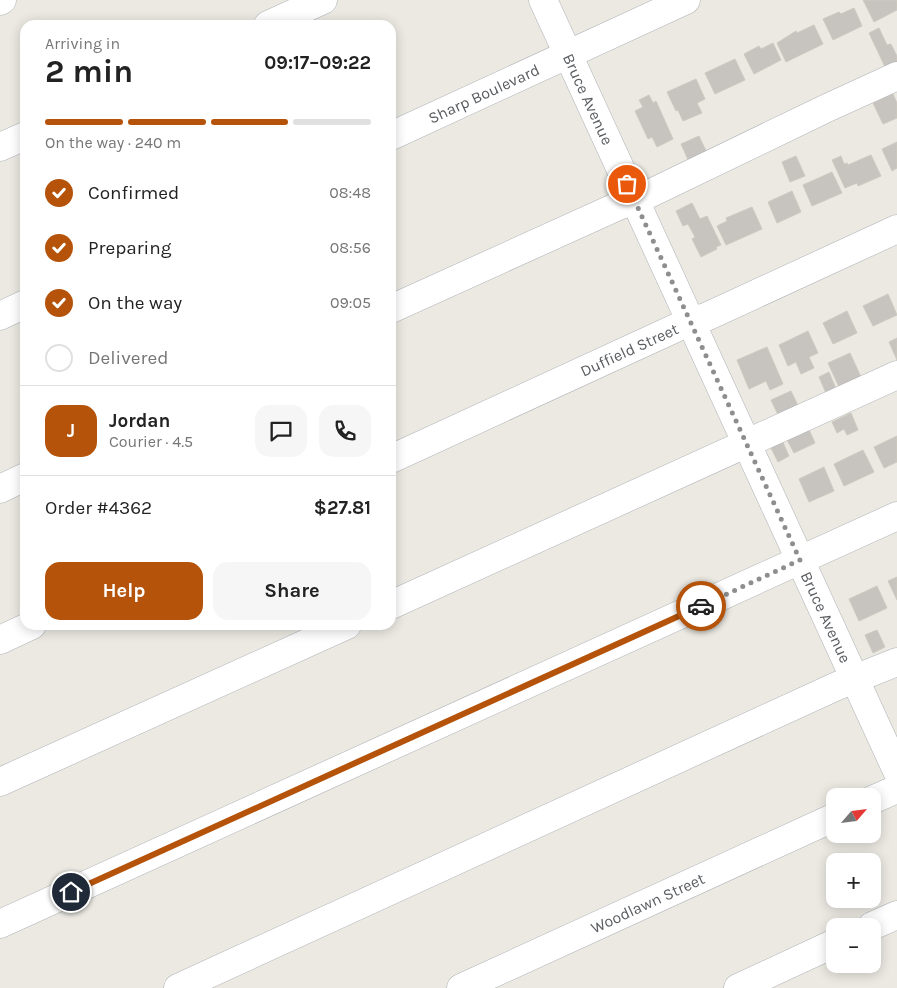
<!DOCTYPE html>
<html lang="en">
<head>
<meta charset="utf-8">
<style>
	body { margin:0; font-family:Karla,sans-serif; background:#f6f6f6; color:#222; height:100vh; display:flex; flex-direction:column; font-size:19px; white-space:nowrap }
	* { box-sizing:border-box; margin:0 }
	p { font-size:16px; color:#767676 }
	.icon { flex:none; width:28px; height:28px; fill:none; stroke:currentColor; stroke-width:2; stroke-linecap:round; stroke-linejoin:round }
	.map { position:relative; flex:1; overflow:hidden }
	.panel { position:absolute; left:20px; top:20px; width:376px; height:610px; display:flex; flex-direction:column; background:#fff; border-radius:15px; box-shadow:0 2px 12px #0003 }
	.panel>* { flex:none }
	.needle { width:32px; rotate:62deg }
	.buttons { position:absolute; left:826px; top:788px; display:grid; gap:10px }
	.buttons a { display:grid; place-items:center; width:55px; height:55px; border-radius:10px; background:#fff; box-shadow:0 2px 12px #0003; font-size:25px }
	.pin { position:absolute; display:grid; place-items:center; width:42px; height:42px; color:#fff; margin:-21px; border:2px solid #fff; border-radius:50%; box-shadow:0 1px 5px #0007 }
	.courier { position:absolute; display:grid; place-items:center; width:50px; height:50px; margin:-25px; border:4px solid #b45309; border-radius:50%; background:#fff; color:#222; box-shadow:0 1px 6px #0007 }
	.head em { font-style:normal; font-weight:700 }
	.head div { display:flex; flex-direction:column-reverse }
	.head { display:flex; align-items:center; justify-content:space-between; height:85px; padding:0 25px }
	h1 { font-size:32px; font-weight:700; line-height:38px }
	.bar { display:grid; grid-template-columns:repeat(4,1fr); gap:8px 5px; align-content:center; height:60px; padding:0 25px }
	.bar i { height:6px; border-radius:4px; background:#e0e0e0 }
	.bar .active { background:#b45309 }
	.bar p { grid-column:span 4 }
	.line { display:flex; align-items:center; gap:12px; padding:0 25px; border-top:1px solid #e0e0e0 }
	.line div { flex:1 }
	.round { display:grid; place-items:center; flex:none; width:52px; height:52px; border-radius:15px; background:#f6f6f6 }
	ol { padding:0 25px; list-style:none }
	li { display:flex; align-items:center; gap:15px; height:55px }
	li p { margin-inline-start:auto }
	li .icon { padding:5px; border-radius:50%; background:#b45309; color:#fff; stroke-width:4 }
	li:last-child { color:#767676 }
	li i { width:28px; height:28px; border:2px solid #e0e0e0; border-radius:50% }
	.action { display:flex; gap:10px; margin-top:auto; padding:10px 25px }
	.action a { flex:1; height:58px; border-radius:15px; background:#b45309; color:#fff; font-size:20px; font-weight:700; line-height:58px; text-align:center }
	.action a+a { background:#f6f6f6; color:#222 }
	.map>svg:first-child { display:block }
	.building { fill:#c7c3be; stroke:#cfcac1 }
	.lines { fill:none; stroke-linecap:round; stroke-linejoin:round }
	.minor-casing { stroke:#afb2b6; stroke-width:29 }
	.minor { stroke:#fff; stroke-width:28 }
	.done { stroke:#8d8e8e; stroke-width:5; stroke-dasharray:0 9 }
	.route { stroke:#b45309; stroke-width:6 }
	.labels { text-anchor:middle; stroke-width:5; stroke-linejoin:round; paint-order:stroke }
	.street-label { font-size:16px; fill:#5a5d61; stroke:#fff }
</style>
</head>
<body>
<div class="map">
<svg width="897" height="988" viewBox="0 0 897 988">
	<rect width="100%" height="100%" fill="#ebe9e2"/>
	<path class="building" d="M863 0H897V10L874 22Z
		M854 8 862 26 833 40 823 19 839 12 841 14Z
		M814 25 823 44 786 62 777 43 796 31 797 33Z
		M879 28 887 45 891 44 897 56V66L887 71 869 33Z
		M773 43 781 60 754 74 744 54 759 46 761 49Z
		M735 59 745 80 715 94 705 73Z
		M696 79 705 99 697 103 702 113 683 121 678 110 676 111 667 92Z
		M893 94 897 103V118L883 124 873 103Z
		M649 95 653 103 656 101 673 139 657 147 652 137 648 139 635 111 643 107 639 100Z
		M699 136 708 155 690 164 681 144Z
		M897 142V168L892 171 882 149Z
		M871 155 881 176 858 186 857 183 845 188 832 160 841 156 844 164 847 163 848 165Z
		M796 156 805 176 790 182 782 162Z
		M832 172 842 193 812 206 803 185Z
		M792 191 801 212 777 223 768 202Z
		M692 203 700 219 707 216 721 245 716 247 717 249 701 257 692 239 695 237 688 224 683 226 676 211Z
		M752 207 762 229 726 245 717 226 727 221 726 218Z
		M888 294 897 315 873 326 863 306Z
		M847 311 857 333 833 344 823 323Z
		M808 331 818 353 809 357 814 368 801 374 796 362 788 366 779 345Z
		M897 338V360L889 342Z
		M767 347 783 384 770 390 766 381 749 389 737 360Z
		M850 353 861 377 839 387 828 363Z
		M829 372 836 389 826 393 819 377Z
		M791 391 801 412 781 421 771 400Z
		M851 413 858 430 847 435 844 429 837 433 832 422Z
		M807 425 815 443 794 453 785 436Z
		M897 436V462L884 468 874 447Z
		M781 438 789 456 778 462 769 444Z
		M863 450 874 472 844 486 834 464Z
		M824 467 834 491 809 502 799 479Z
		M897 577V600L888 581Z
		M877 586 887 608 859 621 849 599Z
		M877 630 885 647 873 653 865 635Z"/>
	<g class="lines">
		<g class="minor-casing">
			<g id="minor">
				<path id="s1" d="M543 0 897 771"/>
				<path d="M0 1 2 0"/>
				<path d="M268 25 323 0"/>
				<path id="s2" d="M391 136 686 0"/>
				<path d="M0 147 25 136"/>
				<path d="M391 309 616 207 651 193 827 108 897 76"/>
				<path d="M0 316 25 304"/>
				<path id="s3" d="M391 459 691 321 706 317 897 229"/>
				<path d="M0 489 25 477"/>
				<path d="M391 605 897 375"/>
				<path d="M0 640 32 625"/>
				<path d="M0 782 347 625"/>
				<path d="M872 800 897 789"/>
				<path d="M0 924 897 516"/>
				<path d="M872 926 897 915"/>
				<path d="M178 988 837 686 897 662"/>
				<path id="s4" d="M461 988 835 817"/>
				<path d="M738 988 835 943"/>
			</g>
		</g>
		<use href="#minor" class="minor"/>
	</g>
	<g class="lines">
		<path class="done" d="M627 184 800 560 701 606"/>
		<path class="route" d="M71 892 701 606"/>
	</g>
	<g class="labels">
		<g class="street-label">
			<text dy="6" stroke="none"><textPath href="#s2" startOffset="102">Sharp Boulevard</textPath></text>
			<text dy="6" stroke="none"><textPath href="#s1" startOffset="109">Bruce Avenue</textPath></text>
			<text dy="6" stroke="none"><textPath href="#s3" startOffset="262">Duffield Street</textPath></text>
			<text dy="6" stroke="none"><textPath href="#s1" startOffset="679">Bruce Avenue</textPath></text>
			<text dy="6" stroke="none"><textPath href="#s4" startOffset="205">Woodlawn Street</textPath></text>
		</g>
	</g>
</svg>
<div class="buttons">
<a><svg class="needle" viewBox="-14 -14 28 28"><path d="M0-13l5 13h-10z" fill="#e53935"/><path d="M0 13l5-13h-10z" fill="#767676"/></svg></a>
<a>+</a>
<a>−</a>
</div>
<div class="pin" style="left:627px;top:184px;background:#ea580c"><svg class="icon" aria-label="bag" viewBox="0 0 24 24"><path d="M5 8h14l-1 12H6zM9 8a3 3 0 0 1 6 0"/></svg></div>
<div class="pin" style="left:71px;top:892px;background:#1f2937"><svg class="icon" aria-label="home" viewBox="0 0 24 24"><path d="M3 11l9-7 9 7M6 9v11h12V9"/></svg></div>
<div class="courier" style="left:701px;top:606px"><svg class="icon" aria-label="car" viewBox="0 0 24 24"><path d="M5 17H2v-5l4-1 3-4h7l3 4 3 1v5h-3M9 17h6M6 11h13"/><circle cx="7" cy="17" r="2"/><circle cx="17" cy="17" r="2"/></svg></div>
<section class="panel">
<div class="head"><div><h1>2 min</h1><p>Arriving in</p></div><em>09:17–09:22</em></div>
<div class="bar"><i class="active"></i><i class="active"></i><i class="active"></i><i></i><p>On the way · 240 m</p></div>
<ol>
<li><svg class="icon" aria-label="check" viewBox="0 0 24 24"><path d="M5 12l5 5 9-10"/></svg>Confirmed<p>08:48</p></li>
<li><svg class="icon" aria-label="check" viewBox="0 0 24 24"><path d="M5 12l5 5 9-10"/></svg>Preparing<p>08:56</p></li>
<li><svg class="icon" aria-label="check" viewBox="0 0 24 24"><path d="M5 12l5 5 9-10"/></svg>On the way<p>09:05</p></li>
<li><i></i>Delivered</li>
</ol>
<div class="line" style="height:90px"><b class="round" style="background:#b45309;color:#fff">J</b><div><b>Jordan</b><p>Courier · 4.5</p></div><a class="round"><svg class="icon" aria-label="chat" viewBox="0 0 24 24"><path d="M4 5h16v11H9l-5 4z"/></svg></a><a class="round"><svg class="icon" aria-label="phone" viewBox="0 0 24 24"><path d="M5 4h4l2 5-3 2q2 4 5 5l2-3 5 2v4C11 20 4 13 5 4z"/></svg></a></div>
<div class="line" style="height:65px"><div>Order #4362</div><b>$27.81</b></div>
<div class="action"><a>Help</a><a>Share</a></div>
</section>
</div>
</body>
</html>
